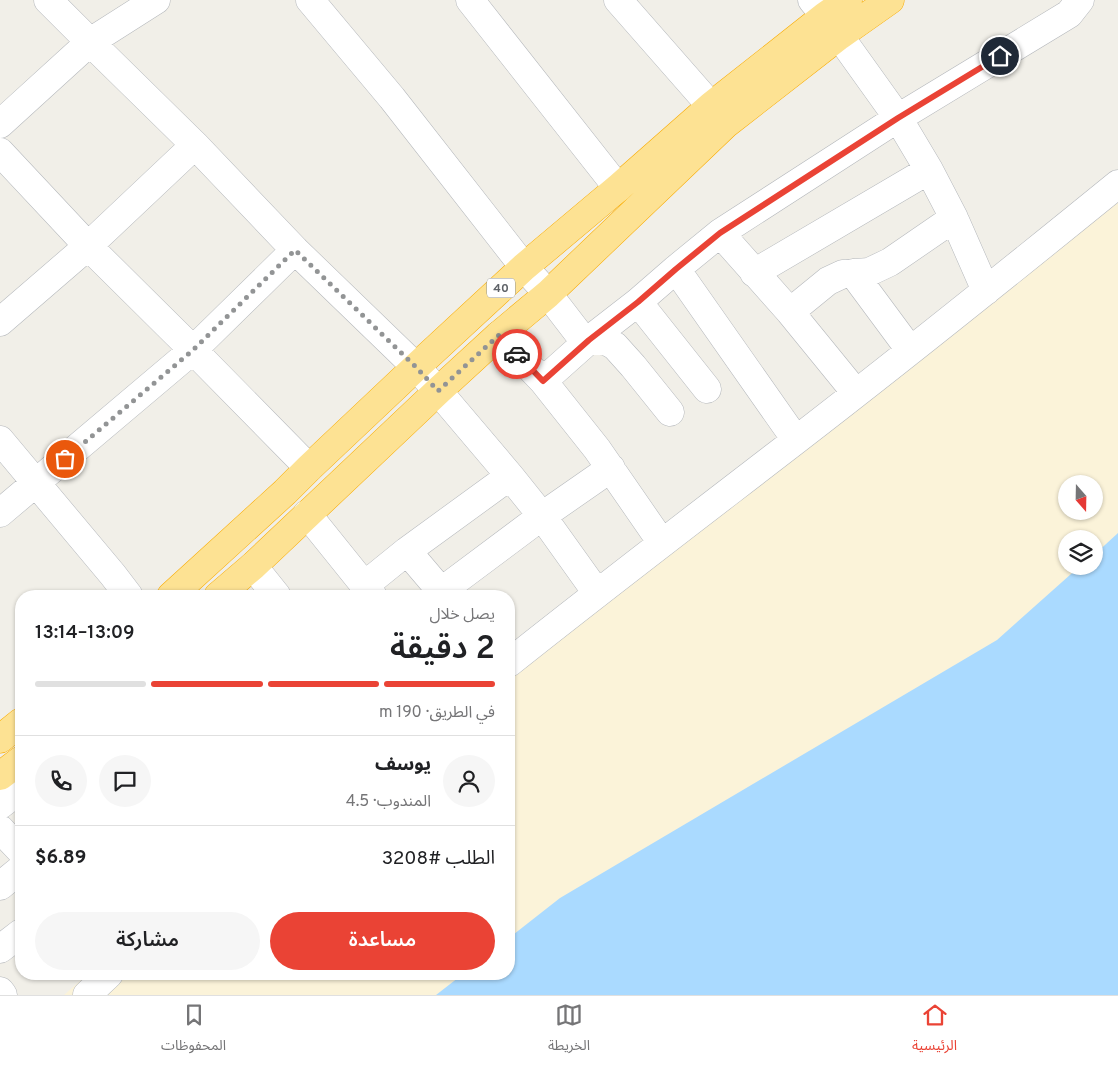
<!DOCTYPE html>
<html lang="ar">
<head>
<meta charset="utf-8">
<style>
	body { margin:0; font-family:Overpass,"Noto Sans Arabic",sans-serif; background:#f6f6f6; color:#202124; direction:rtl; height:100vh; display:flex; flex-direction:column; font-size:19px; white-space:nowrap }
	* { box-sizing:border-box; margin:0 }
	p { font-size:16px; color:#757577 }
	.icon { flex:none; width:28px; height:28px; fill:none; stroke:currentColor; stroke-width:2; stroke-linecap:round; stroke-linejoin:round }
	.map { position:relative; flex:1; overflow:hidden; direction:ltr }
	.drawer { position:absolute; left:15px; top:590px; width:500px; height:390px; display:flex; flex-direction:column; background:#fff; border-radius:20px; box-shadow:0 1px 4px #0004; direction:rtl }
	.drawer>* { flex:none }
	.needle { width:32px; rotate:160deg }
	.controls { position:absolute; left:1058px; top:475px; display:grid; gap:10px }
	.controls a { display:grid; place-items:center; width:45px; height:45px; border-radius:50%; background:#fff; box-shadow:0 1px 4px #0004; font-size:25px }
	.pin { position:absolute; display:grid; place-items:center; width:42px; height:42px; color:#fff; margin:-21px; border:2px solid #fff; border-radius:50%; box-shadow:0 1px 5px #0007 }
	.courier { position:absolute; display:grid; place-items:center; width:50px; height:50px; margin:-25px; border:4px solid #ea4335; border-radius:50%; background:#fff; color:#222; box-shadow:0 1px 6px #0007 }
	.headline em { font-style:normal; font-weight:600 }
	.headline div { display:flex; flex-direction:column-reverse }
	.headline { display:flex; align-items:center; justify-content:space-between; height:85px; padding:0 20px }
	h1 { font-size:32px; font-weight:600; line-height:38px }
	.bar { display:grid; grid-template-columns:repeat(4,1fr); gap:8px 5px; align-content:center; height:60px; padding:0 20px }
	.bar i { height:6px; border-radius:4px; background:#e0e0e0 }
	.bar .selected { background:#ea4335 }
	.bar p { grid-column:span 4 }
	.line { display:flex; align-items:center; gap:12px; padding:0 20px; border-top:1px solid #e0e0e0 }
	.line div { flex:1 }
	.round { display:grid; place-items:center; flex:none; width:52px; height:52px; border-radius:26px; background:#f6f6f6 }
	.primary-button { display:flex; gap:10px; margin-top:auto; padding:10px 20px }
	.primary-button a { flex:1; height:58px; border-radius:30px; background:#ea4335; color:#fff; font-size:20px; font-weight:600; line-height:58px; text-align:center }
	.primary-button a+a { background:#f6f6f6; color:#202124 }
	.tab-bar { display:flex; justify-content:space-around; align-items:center; height:70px; border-top:1px solid #e0e0e0; background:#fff; font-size:14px; color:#757577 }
	.tab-bar a { display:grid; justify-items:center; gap:2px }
	.tab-bar .selected { color:#ea4335 }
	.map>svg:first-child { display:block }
	.sand { fill:#fbf3d9; fill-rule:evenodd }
	.water { fill:#aadaff }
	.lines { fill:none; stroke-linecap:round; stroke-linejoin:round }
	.minor-casing { stroke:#b5b8bc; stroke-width:29 }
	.highway-casing { stroke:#f9ab00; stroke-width:29 }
	.minor { stroke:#fff; stroke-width:28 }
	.highway { stroke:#fde293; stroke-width:28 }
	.done { stroke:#929495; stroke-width:5; stroke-dasharray:0 9 }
	.route { stroke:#ea4335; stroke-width:6 }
	.labels { text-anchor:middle; stroke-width:4; stroke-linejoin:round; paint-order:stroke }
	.shield { fill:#fff; stroke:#8f9295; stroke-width:1 }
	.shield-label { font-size:12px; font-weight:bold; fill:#5f6368 }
</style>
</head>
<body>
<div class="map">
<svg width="1118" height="995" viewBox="0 0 1118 995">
	<rect width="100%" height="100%" fill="#f1efe8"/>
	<path class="sand" d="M1118 191V600L606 995H64L88 974H509V657ZM1066 484H1094V511H1066ZM1066 539H1094V566H1066Z"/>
	<path class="water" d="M1118 533V995H436L463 974H509V938L560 898 997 640 1080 566H1094V555Z"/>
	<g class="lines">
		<g class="minor-casing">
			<path id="minor" d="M48 0 90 42 195 145 295 250 416 367 438 391 510 476 542 516 597 593
				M310 0 392 98 524 267 548 294 578 333 585 339 606 341 615 346 633 366 670 412
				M470 0 618 188
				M618 0 711 106
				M812 0 825 16 898 118 929 170 954 218 986 291
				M0 124 90 42 156 0
				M0 152 88 246 193 350 309 468
				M720 233 790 312 856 393
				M676 269 796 440
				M754 273 929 170
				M853 273 910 350
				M638 302 707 389
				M790 312 828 281 843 274 869 272 890 262 954 218
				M0 322 88 246 195 145
				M499 335 543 381 597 449 662 543
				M543 381 589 340 638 302 676 269 720 233 898 118 1069 14 1080 0
				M0 440 113 575 129 596
				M0 513 193 350 295 250
				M307 514 373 596
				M407 551 441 591
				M253 566 277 596
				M365 585 407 551 510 476
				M435 596 542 516 611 468
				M509 663C603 588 699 515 795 441 904 357 1011 271 1118 184
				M0 805 21 789
				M0 829 21 851
				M0 886 21 869
				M0 949 21 933
				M0 991 3 995
				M87 995 109 974"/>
		</g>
		<g class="highway-casing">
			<path id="highway" d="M171 596 285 492 309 468 416 367 524 267 618 188 711 106 825 16 848 0
				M218 596 253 566 438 391 499 335 548 294 726 124 839 36 890 0
				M0 739 21 722
				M0 776 21 760"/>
		</g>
		<use href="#minor" class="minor"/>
		<use href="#highway" class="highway"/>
	</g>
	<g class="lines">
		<path class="done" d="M65 459 193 350 295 250 416 367 438 391 499 335 517 354"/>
		<path class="route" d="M517 354 543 381 589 340 638 302 676 269 720 233 898 118 1000 56"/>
	</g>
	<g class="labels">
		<rect class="shield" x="487" y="278.5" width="28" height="19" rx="4"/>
		<g class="shield-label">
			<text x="501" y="292">40</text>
		</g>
	</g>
</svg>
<div class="controls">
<a><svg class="needle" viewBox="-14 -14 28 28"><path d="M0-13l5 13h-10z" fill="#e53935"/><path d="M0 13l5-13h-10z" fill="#757577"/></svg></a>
<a><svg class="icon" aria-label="layers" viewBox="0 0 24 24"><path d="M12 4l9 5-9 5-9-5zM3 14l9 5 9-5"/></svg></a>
</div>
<div class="pin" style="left:65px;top:459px;background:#ea580c"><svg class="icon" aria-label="bag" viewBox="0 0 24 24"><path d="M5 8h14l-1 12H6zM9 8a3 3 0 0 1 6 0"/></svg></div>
<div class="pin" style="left:1000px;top:56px;background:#1f2937"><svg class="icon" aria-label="home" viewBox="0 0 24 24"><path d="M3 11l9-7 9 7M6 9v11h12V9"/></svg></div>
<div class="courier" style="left:517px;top:354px"><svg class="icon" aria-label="car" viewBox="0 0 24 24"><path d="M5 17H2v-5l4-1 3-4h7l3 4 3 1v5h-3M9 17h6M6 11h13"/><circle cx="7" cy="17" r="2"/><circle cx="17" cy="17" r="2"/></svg></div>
<section class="drawer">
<div class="headline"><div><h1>2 دقيقة</h1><p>يصل خلال</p></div><em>13:09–13:14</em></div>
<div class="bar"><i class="selected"></i><i class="selected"></i><i class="selected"></i><i></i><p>في الطريق · 190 m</p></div>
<div class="line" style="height:90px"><a class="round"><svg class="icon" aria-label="person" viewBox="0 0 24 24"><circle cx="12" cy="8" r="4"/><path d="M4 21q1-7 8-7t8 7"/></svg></a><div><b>يوسف</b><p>المندوب · 4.5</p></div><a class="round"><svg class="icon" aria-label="chat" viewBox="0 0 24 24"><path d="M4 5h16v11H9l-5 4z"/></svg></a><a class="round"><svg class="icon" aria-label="phone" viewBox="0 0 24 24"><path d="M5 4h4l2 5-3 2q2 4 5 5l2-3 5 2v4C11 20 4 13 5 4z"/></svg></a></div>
<div class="line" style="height:65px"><div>الطلب #3208</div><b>$6.89</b></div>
<div class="primary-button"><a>مساعدة</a><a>مشاركة</a></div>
</section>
</div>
<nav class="tab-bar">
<a class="selected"><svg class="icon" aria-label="home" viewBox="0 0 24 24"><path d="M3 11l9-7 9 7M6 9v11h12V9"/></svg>الرئيسية</a>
<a><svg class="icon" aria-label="map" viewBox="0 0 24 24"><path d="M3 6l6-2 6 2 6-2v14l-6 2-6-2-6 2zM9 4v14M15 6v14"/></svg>الخريطة</a>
<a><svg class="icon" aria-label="saved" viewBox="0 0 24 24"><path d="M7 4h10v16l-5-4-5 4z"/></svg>المحفوظات</a>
</nav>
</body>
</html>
